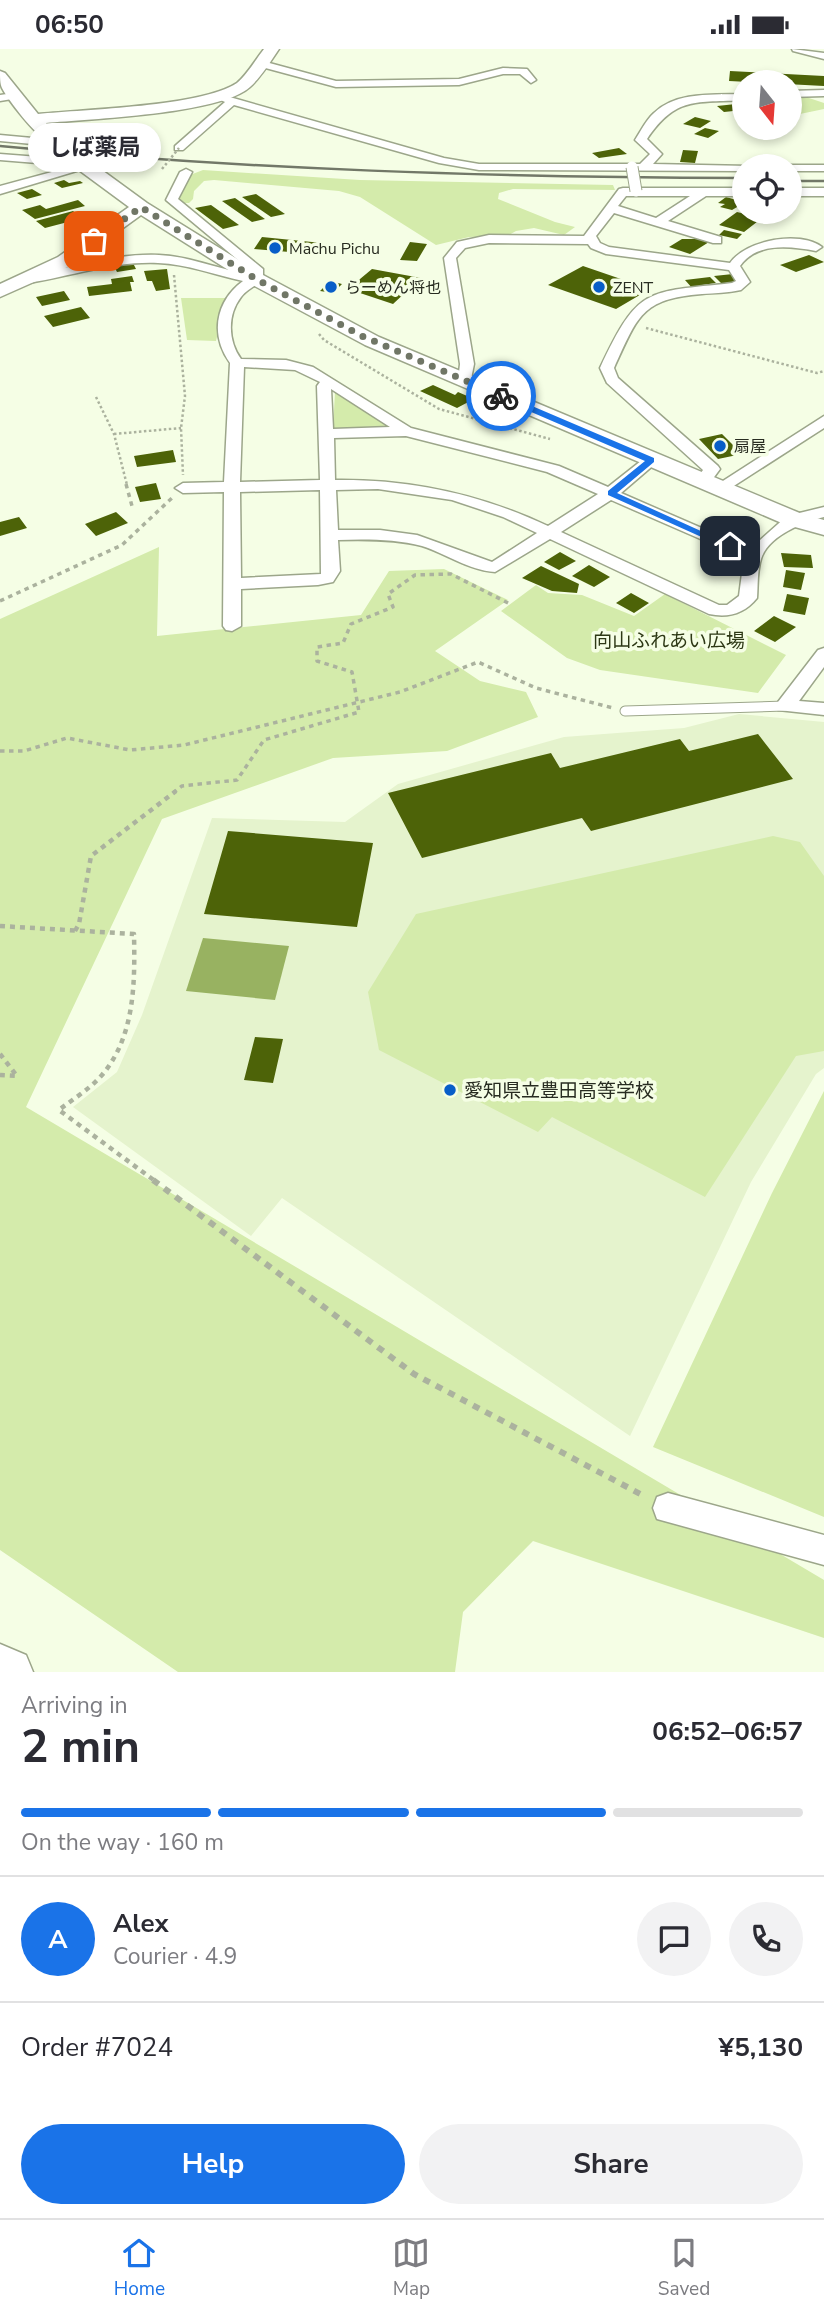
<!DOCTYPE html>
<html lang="en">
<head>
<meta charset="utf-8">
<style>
	body { margin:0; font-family:"Nunito Sans","Noto Sans JP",sans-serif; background:#f2f2f3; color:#2b2b33; height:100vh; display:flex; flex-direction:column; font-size:26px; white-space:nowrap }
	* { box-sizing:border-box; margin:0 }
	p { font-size:23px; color:#7c7c81 }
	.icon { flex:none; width:38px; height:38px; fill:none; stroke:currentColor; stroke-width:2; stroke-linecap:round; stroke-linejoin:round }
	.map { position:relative; height:1623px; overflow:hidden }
	.side { display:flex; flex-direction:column; background:#fff; flex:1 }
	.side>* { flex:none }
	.needle { width:46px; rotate:163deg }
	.fabs { position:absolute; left:732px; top:21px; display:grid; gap:14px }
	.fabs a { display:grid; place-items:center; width:70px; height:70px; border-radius:50%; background:#fff; box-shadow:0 4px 10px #0003; font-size:35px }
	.pin { position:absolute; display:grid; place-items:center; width:60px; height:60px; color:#fff; margin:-30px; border-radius:14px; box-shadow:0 4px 10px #0006 }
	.courier { position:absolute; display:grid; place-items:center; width:70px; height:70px; margin:-35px; border:5px solid #1a73e8; border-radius:50%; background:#fff; color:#222; box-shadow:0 2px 9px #0007 }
	.bubble { position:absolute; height:49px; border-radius:24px; background:#fff; box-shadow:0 4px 10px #0003; font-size:23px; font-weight:700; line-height:49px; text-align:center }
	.headline em { font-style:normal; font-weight:700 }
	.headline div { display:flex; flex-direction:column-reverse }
	.headline { display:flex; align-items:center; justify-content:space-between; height:119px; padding:0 21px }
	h1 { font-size:46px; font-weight:700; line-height:52px }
	.bar { display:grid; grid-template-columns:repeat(4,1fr); gap:10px 7px; align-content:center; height:84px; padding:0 21px }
	.bar i { height:9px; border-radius:5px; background:#e1e1e2 }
	.bar .on { background:#1a73e8 }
	.bar p { grid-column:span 4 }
	.line { display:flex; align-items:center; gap:18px; padding:0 21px; border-top:2px solid #e1e1e2 }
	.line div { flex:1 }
	.round { display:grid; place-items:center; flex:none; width:74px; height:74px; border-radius:37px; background:#f2f2f3 }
	.cta { display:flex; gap:14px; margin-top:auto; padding:14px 21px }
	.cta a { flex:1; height:80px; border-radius:42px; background:#1a73e8; color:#fff; font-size:28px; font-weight:700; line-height:80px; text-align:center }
	.cta a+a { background:#f2f2f3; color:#2b2b33 }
	.status { display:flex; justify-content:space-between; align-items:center; height:49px; padding:0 35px; background:#fff; direction:ltr }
	.status svg { height:19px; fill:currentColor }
	.menu { display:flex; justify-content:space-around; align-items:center; height:98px; border-top:2px solid #e1e1e2; background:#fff; font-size:19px; color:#7c7c81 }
	.menu a { display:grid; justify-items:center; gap:4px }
	.menu .on { color:#1a73e8 }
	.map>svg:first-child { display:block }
	.built { fill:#e5f3cd }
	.green { fill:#d4ebab }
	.water { fill:#98b261 }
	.building { fill:#4d6308 }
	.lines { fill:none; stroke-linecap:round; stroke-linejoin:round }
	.lane-casing { stroke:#9ca68a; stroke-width:11 }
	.street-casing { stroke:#9ca68a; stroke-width:3 }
	.secondary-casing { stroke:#9ca68a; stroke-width:3 }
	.path-far3 { stroke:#abb29e; stroke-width:2.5; stroke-dasharray:2.5 2.5; stroke-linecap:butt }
	.path-far2 { stroke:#abb29e; stroke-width:3.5; stroke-dasharray:4.5 4.5; stroke-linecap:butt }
	.path-far1 { stroke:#abb29e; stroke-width:4.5; stroke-dasharray:5 5; stroke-linecap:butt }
	.path { stroke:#abb29e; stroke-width:6; stroke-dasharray:7 7; stroke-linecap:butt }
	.lane { stroke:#fff; stroke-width:9 }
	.street { fill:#fff; fill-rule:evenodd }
	.secondary { fill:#fff; fill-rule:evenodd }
	.rail { stroke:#727868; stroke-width:2.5 }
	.street-bridge-casing { stroke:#9ca68a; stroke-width:13; stroke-linecap:butt }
	.secondary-bridge-casing { stroke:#9ca68a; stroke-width:18; stroke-linecap:butt }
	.path-bridge { stroke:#abb29e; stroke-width:2.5; stroke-dasharray:2.5 2.5; stroke-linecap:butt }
	.street-bridge { stroke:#fff; stroke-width:11 }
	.secondary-bridge { stroke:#fff; stroke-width:17 }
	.route { fill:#1a73e8 }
	.done { stroke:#707666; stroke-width:7; stroke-dasharray:0 12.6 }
	.poi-dot { fill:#085ec8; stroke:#f5fee5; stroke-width:2.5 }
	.labels { text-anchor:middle; stroke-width:7; stroke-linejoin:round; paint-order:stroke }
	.far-poi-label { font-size:16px; fill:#282c21; stroke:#f5fee5; text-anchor:start }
	.park-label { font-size:19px; fill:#2d3815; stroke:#f5fee5 }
	.poi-label { font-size:19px; fill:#282c21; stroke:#f5fee5; text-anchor:start }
</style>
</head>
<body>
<div class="status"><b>06:50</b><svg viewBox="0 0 49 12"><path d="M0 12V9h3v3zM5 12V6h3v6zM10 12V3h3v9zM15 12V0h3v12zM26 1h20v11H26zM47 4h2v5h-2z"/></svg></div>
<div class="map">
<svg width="824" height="1623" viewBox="0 0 824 1623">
	<rect width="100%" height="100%" fill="#f5fee5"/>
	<path class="built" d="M739 665 824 673V1019L816 1025 751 1133 630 1387 282 1149 251 1187 73 1058 117 1023 142 966 212 769 345 773 398 735 564 688 684 679Z"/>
	<path class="green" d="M803 47 824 54V60L800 65 790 61 789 48Z
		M203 121 360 131 613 136 615 141 513 140 499 144 498 150 555 173 575 178 564 186 534 179 516 182 507 187 469 188 436 196 360 148 339 142 214 131 204 132 194 142 193 150 189 154H180L178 149 190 126Z
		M181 249H226L216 292 187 291Z
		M335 343 392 378 333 380Z
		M159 498 157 587 361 566 389 522 444 520 508 551 435 602 480 632 526 643 538 668 447 702 333 709 162 770 26 1058 824 1531V1589L533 1492 463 1563 455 1623H178L0 1501V570Z
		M536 536 548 544 582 546 634 567 665 545 786 606 758 644 600 621 567 609 501 562Z
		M773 787 800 793 824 827V1002L796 1007 705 1148 552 1068 538 1083 379 1001 368 943 416 865Z
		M824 1042V1468L653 1398 772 1144Z"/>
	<path class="water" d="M203 889 289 897 275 951 186 942Z"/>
	<path class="building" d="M730 22 824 27V37L729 32Z
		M736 55 743 61 724 63 717 57Z
		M695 68 711 72 700 79 683 75Z
		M705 79 719 82 708 89 694 85Z
		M619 99 627 105 599 109 592 104Z
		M683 101 698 102 695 114 680 113Z
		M64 131 69 134 80 132 83 134 62 139 54 134Z
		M32 140 42 146 27 150 17 144Z
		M256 145 285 165 271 168 242 148Z
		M726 148 744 153V154L732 161 720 158 725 155 718 154Z
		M235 149 265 170 252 173 222 152Z
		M78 151 85 157 35 170 22 161 40 156 46 160Z
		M211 156 239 176 223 180 195 159Z
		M73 162 83 169 45 179 36 172Z
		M737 163 762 169 744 183 719 176Z
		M724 181 742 185 737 190 719 186Z
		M262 188 332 195 325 206 254 200Z
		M682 190H700L709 193 690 205 669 198Z
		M410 193 427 195 417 212 400 211Z
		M809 206 824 213 796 223 780 216Z
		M133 214 136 220 117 223 114 217Z
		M583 217 650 240 616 260 548 236Z
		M167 220 170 240 156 242 152 232H147L144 222Z
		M372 220 421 229 393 255 348 240Z
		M733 225 741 232 722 235 714 227Z
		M132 227 134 233H130L132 242 89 247 87 238 112 235 111 230Z
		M710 228 716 234 702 236 705 239 693 240 685 231Z
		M330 232 342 235 333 244 320 242Z
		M64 242 70 251 42 257 36 248Z
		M81 258 90 269 53 278 44 267Z
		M433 336 455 346 458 343 474 350 457 359 420 342Z
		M722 385 742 405 718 410 699 390Z
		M173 401 176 413 137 418 134 407Z
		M156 434 161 450 140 453 135 438Z
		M116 463 128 474 96 487 85 475Z
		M19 468 27 479 0 487V473Z
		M560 503 576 512 559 521 544 513Z
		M781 504 811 506 813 519 784 518Z
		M589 516 610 528 594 538 572 527Z
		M541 517 579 535 577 544 552 542 522 529Z
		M786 521 805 524 801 541 783 538Z
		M631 544 649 554 634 564 616 554Z
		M787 545 809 549 805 566 783 562Z
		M774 567 796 578 775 593 754 582Z
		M758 685 793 730 591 782 582 769 422 809 388 744 551 704 560 719 680 690 689 702Z
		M228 782 373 794 357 878 204 865Z
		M255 988 283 990 273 1034 244 1031Z"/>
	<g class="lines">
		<g class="lane-casing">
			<path id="lane" d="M625 662 785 657"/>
		</g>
		<g class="street-casing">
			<path id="street" d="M792 0 824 4V10L793 2Z
				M262 12 336 32 459 30 503 19 527 20 536 31 531 34 520 25H503L459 36 336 38 258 17 257 15Z
				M824 41V47L789 48V42Z
				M14 44 18 45V49L0 52V46Z
				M219 45 444 109 479 115H640L650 105 635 91C641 82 646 71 654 64 676 42 715 46 744 45V51C696 54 676 47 647 90L662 105 653 115 749 117H744V122L479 121 439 114 234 56 183 101H175V97L225 53 214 48Z
				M0 86 54 91 60 94 54 97 0 92Z
				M0 105 78 111 90 118 0 145V137L74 117 0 111Z
				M789 116H824V122H789V117H784Z
				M186 120 192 123 178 150 263 220V230C256 237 247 240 241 248 227 266 228 292 241 310L286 311 313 318 411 379 559 417 608 438 646 408H656L659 411 656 414 621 444 750 500 787 467 824 458V468C803 473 768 487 761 510 757 522 758 537 757 549 744 565 728 569 709 565L550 490 495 523C468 521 447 505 422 497 395 490 366 490 338 491L340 522 333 533 318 536 241 540V577L232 582 226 581 223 577 224 443 183 444 175 439 183 434 224 433 230 314C210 286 215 253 243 232 215 226 187 215 158 214 114 212 72 227 29 234L22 230 29 226C72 219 115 204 159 206 190 207 219 221 250 225V221L166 151 180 123ZM244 318 295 321 320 333 317 337 320 431 240 433ZM331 340 390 378 333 380ZM406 387 547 423 598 445 548 477C480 445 411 430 335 431L334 389ZM378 440 452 451 503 468 537 484 492 513 417 486 380 481H338L336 441ZM320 441 321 525 241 529 240 443ZM611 451 744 509 739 547 727 556H719L561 483Z
				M744 139V147H706L668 172 721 188V194H713L614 164 596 187 600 194 609 198 730 214C746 191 800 181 822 198L816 202C790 197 757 193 740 217L750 233 741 241C728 244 715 244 702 245 641 250 638 267 614 319L618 329 718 417 720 420 709 435H697L695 432 703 421 607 334 600 319C639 236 646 244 732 234L736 232 729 221 606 205 591 199 588 195 489 194 465 199 456 209 474 315 470 335H460L458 332 460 315 444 209 457 193 489 186 584 187 619 140 623 139ZM626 147H690L656 169 618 157Z
				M789 139H824V147H789Z
				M824 367V379L726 442H714L712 439Z
				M824 599V618L799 652 824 654V666L778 661 776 657 778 653 818 601Z
				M668 1444 824 1486V1516L657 1470 653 1459 657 1448Z"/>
		</g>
		<g class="secondary-casing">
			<path id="secondary" d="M264 0H279C271 12 261 28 250 38 221 65 88 70 46 74L54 85 46 90C36 87 8 51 2 39 0 35 0 28 0 22L5 24 38 65C86 60 200 58 237 34 247 26 256 10 264 0Z
				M78 107 84 108 147 154 263 226 379 288 802 465 824 471V486L784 475 365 296 249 234 141 166 72 216 0 248V235L58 208 129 158 72 116 69 112Z
				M0 1595 26 1606 33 1623H0Z"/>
		</g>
		<path class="path-far3" d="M174 226 185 347 181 379 183 426
			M646 279 817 324 824 322
			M319 285 324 291 439 360 550 390
			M96 348 114 385 127 436
			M114 385 181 379"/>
		<path class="path-far2" d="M126 435 132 457
			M0 552 122 496 173 448
			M0 702H24L67 689 130 701 184 696 400 643 478 613 536 639 613 659
			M173 744 182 737 237 731 264 691 359 663 352 623 317 612V598L343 594 351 575 393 558 388 545 415 526 451 525 510 555"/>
		<path class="path-far1" d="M0 877 134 885C135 934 135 987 102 1026 90 1040 73 1050 59 1061L155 1132
			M75 882 79 875 91 807 176 742
			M0 1005 17 1027 0 1026"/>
		<path class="path" d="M153 1131 414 1325 646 1448"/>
		<use href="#lane" class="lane"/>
		<use href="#street" class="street"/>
		<use href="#secondary" class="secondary"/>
		<path class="rail" d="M0 97C248 121 495 128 744 129
			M789 132H824"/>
		<g class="street-bridge-casing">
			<path id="street-bridge" d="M632 118 636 142"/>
		</g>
		<g class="secondary-bridge-casing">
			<path id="secondary-bridge" d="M54 94 78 112"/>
		</g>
		<path class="path-bridge" d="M162 120 179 99"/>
		<use href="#street-bridge" class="street-bridge"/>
		<use href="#secondary-bridge" class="secondary-bridge"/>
	</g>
	<path class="route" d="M499 345H504L654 409V413L617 444 734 497 726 499 608 446V442L645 412 499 349Z"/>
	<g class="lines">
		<path class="done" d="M94 192 141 158 256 230 362 287 501 347"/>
	</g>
	<g class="poi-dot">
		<circle cx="275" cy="199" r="7"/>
		<circle cx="331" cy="238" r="7"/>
		<circle cx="599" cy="238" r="7"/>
		<circle cx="720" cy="397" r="7"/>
		<circle cx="450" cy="1041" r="7"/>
	</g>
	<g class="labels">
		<g class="far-poi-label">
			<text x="289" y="205">Machu Pichu</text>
			<text x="345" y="244">らーめん将也</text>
			<text x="613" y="244">ZENT</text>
			<text x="734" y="403">扇屋</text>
		</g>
		<g class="park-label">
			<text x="669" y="598">向山ふれあい広場</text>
		</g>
		<g class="poi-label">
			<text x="464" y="1048">愛知県立豊田高等学校</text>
		</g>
	</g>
</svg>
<div class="fabs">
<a><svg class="needle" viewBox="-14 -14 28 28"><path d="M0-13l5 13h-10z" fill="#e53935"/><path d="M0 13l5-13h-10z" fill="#7c7c81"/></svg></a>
<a><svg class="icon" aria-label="locate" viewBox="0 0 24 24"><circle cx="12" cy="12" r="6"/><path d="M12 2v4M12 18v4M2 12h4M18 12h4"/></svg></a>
</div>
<div class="pin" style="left:94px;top:192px;background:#ea580c"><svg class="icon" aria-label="bag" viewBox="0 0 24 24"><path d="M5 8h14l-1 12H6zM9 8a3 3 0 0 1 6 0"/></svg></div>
<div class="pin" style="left:730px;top:497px;background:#1f2937"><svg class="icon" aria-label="home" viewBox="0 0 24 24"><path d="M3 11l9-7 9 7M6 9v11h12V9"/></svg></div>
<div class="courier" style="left:501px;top:347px"><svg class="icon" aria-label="bike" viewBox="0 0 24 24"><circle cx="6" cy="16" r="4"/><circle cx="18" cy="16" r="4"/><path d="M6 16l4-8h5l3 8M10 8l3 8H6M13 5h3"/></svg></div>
<div class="bubble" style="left:28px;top:74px;width:133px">しば薬局</div>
</div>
<section class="side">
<div class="headline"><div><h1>2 min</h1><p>Arriving in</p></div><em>06:52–06:57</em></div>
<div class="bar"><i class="on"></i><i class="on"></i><i class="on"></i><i></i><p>On the way · 160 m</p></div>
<div class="line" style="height:126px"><b class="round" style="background:#1a73e8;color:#fff">A</b><div><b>Alex</b><p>Courier · 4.9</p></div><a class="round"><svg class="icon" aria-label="chat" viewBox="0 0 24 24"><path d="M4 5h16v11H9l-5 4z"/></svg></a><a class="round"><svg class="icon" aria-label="phone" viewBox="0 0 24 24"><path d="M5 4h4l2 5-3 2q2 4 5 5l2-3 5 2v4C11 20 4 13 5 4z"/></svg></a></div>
<div class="line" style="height:91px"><div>Order #7024</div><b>¥5,130</b></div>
<div class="cta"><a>Help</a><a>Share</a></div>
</section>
<nav class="menu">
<a class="on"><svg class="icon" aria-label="home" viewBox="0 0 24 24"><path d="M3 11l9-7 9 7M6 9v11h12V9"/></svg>Home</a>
<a><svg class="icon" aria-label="map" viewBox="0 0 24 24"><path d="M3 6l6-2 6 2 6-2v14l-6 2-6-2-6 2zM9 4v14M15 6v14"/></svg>Map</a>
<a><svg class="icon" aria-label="saved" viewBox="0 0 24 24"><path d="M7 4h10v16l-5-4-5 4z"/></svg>Saved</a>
</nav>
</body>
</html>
